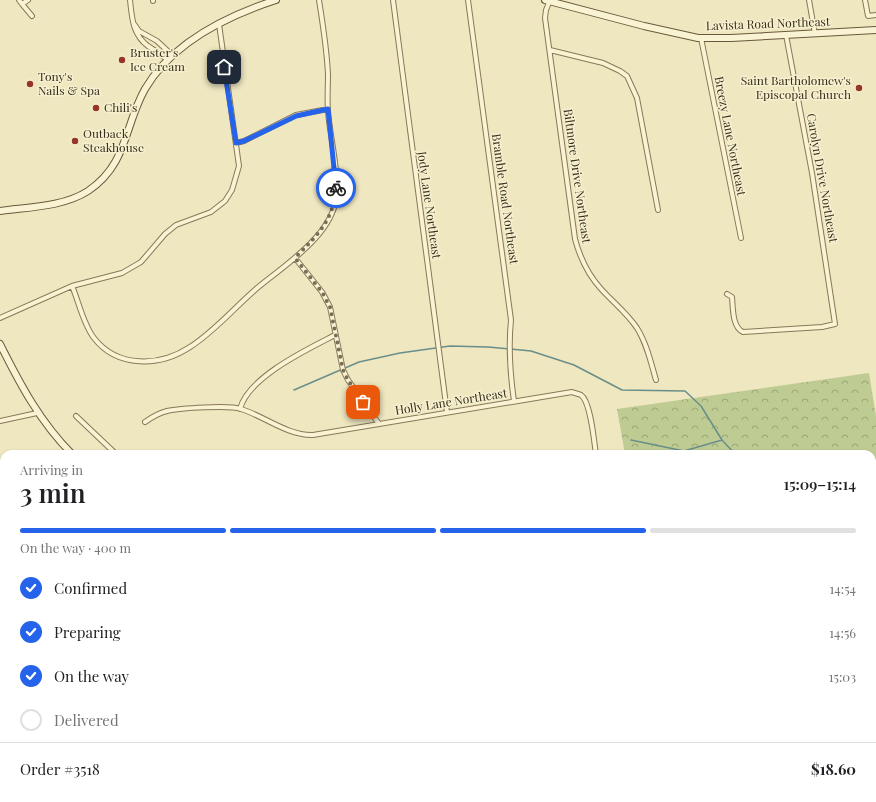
<!DOCTYPE html>
<html lang="en">
<head>
<meta charset="utf-8">
<style>
	body { margin:0; font-family:"Playfair Display",serif; background:#f2f2f2; color:#202124; height:100vh; display:flex; flex-direction:column; font-size:15px; white-space:nowrap }
	* { box-sizing:border-box; margin:0 }
	p { font-size:13px; color:#757577 }
	.icon { flex:none; width:22px; height:22px; fill:none; stroke:currentColor; stroke-width:2; stroke-linecap:round; stroke-linejoin:round }
	.map { position:relative; flex:1; overflow:hidden }
	.side { position:absolute; left:0px; top:450px; width:876px; height:352px; display:flex; flex-direction:column; background:#fff; border-radius:12px 12px 0 0; box-shadow:0 1px 3px #0004 }
	.side>* { flex:none }
	.pin { position:absolute; display:grid; place-items:center; width:34px; height:34px; color:#fff; margin:-17px; border-radius:8px; box-shadow:0 2px 6px #0006 }
	.courier { position:absolute; display:grid; place-items:center; width:40px; height:40px; margin:-20px; border:3px solid #2563eb; border-radius:50%; background:#fff; color:#222; box-shadow:0 1px 5px #0007 }
	.overview em { font-style:normal; font-weight:600 }
	.overview div { display:flex; flex-direction:column-reverse }
	.overview { display:flex; align-items:center; justify-content:space-between; height:68px; padding:0 20px }
	h1 { font-size:26px; font-weight:600; line-height:30px }
	.bar { display:grid; grid-template-columns:repeat(4,1fr); gap:6px 4px; align-content:center; height:48px; padding:0 20px }
	.bar i { height:5px; border-radius:3px; background:#e0e0e0 }
	.bar .selected { background:#2563eb }
	.bar p { grid-column:span 4 }
	.line { display:flex; align-items:center; gap:10px; padding:0 20px; border-top:1px solid #e0e0e0 }
	.line div { flex:1 }
	ol { padding:0 20px; list-style:none }
	li { display:flex; align-items:center; gap:12px; height:44px }
	li p { margin-inline-start:auto }
	li .icon { padding:4px; border-radius:50%; background:#2563eb; color:#fff; stroke-width:4 }
	li:last-child { color:#757577 }
	li i { width:22px; height:22px; border:2px solid #e0e0e0; border-radius:50% }
	.map>svg:first-child { display:block }
	.forest { fill:url(#forest-crowns) }
	.pitch { fill:#becc94 }
	.lines { fill:none; stroke-linecap:round; stroke-linejoin:round }
	.stream { stroke:#6a8e8a; stroke-width:1.5 }
	.minor-casing { stroke:#887858; stroke-width:6 }
	.secondary-casing { stroke:#69593b; stroke-width:8 }
	.minor { stroke:#f9f3d3; stroke-width:4 }
	.secondary { stroke:#f9f3d3; stroke-width:6 }
	.done { stroke:#776e55; stroke-width:4; stroke-dasharray:0 7.2 }
	.route { stroke:#2563eb; stroke-width:5 }
	.poi-dot { fill:#973627; stroke:#f6f0cf; stroke-width:1.5 }
	.labels { text-anchor:middle; stroke-width:3; stroke-linejoin:round; paint-order:stroke }
	.street-label { font-size:12px; fill:#372d1c; stroke:#f6f0cf }
	.poi-label { font-size:12px; fill:#372d1c; stroke:#f6f0cf; text-anchor:start }
</style>
</head>
<body>
<div class="map">
<svg width="876" height="802" viewBox="0 0 876 802">
	<defs>
		<pattern id="forest-crowns" width="20" height="18" patternUnits="userSpaceOnUse"><rect width="20" height="18" fill="#becc94"/><path d="M2 6a3 3 0 1 1 6 0M12 15a3 3 0 1 1 6 0" fill="none" stroke="#9ba678"/></pattern>
	</defs>
	<rect width="100%" height="100%" fill="#eee7c0"/>
	<path class="forest" d="M869 373 876 416V535L872 536V454H625L617 409Z"/>
	<path class="pitch" d="M876 595V692L872 700V597Z"/>
	<g class="lines">
		<path class="stream" d="M294 390 359 362 400 353 450 346 488 347 531 351 574 365 622 390 685 391 701 406 722 440 735 454
			M631 440 684 451 722 440
			M872 523 876 526
			M872 530H876
			M0 791 4 794
			M12 798 25 802"/>
		<g class="minor-casing">
			<path id="minor" d="M19 0 22 4 28 0
				M130 0C132 17 132 34 148 46 155 51 162 54 168 61
				M153 0V1
				M393 0 447 412
				M468 0 511 320C508 349 510 373 514 401
				M550 0 546 10 545 18 575 239C580 258 588 275 602 290 614 303 627 313 637 328 647 344 651 363 656 380
				M809 0 815 34
				M865 0 868 16 876 15
				M22 4 32 16
				M134 24 139 31 157 41 173 56
				M701 38 741 238
				M550 50 603 63 620 71 627 76 637 98 658 210
				M236 143 244 141 296 115 328 109
				M295 258 322 292 330 307 343 370 348 380 379 424
				M72 286C79 302 83 324 94 338 117 368 160 367 190 347 214 332 234 308 256 289 281 268 327 239 335 204 341 177 330 139 328 111 327 99 328 87 328 75 327 50 323 25 319 0
				M727 294 732 297C733 307 732 327 743 332L822 327 835 324 812 173 786 35
				M0 318 72 286 122 273 141 262 165 234 176 225 211 212 225 201 232 190 239 166 219 24
				M240 409C248 377 308 349 335 335
				M76 416 116 454
				M0 421 37 413
				M145 422C152 417 159 413 167 411 180 408 230 405 241 409 264 416 288 436 313 435L572 392C574 393 579 394 581 395 591 402 594 442 596 454
				M0 559 4 553
				M0 652 4 656
				M0 749 4 748
				M202 798 203 802
				M456 798V802
				M675 798V802
				M768 798 770 802
				M364 800V798
				M788 802 811 799"/>
		</g>
		<g class="secondary-casing">
			<path id="secondary" d="M545 0 644 26 698 38H731L876 30
				M0 211C29 207 63 207 88 191 128 164 124 126 145 89 172 43 227 16 276 0
				M0 344C20 384 40 422 72 454
				M872 763H876"/>
		</g>
		<use href="#minor" class="minor"/>
		<use href="#secondary" class="secondary"/>
	</g>
	<g class="lines">
		<path class="done" d="M336 188C333 222 317 235 295 258L322 292 330 307 343 370 348 380 363 402"/>
		<path class="route" d="M224 67 236 143 244 141 296 116 328 109 336 188"/>
	</g>
	<g class="poi-dot">
		<circle cx="122" cy="60" r="4"/>
		<circle cx="30" cy="84" r="4"/>
		<circle cx="859" cy="88" r="4"/>
		<circle cx="96" cy="108" r="4"/>
		<circle cx="75" cy="141" r="4"/>
	</g>
	<g class="labels">
		<g class="street-label">
			<text transform="translate(768 24) rotate(-2)" y="4">Lavista Road Northeast</text>
			<text transform="translate(730 136) rotate(79)" y="4">Breezy Lane Northeast</text>
			<text transform="translate(577 176) rotate(82)" y="4">Biltmore Drive Northeast</text>
			<text transform="translate(822 178) rotate(80)" y="4">Carolyn Drive Northeast</text>
			<text transform="translate(505 199) rotate(82)" y="4">Bramble Road Northeast</text>
			<text transform="translate(429 205) rotate(82)" y="4">Jody Lane Northeast</text>
			<text transform="translate(451 402) rotate(-9)" y="4">Holly Lane Northeast</text>
		</g>
		<g class="poi-label">
			<text x="130" y="57">Bruster's<tspan x="130" dy="14">Ice Cream</tspan></text>
			<text x="38" y="81">Tony's<tspan x="38" dy="14">Nails &amp; Spa</tspan></text>
			<text x="851" y="85" text-anchor="end">Saint Bartholomew's<tspan x="851" dy="14">Episcopal Church</tspan></text>
			<text x="104" y="112">Chili's</text>
			<text x="83" y="138">Outback<tspan x="83" dy="14">Steakhouse</tspan></text>
		</g>
	</g>
</svg>
<div class="pin" style="left:363px;top:402px;background:#ea580c"><svg class="icon" aria-label="bag" viewBox="0 0 24 24"><path d="M5 8h14l-1 12H6zM9 8a3 3 0 0 1 6 0"/></svg></div>
<div class="pin" style="left:224px;top:67px;background:#1f2937"><svg class="icon" aria-label="home" viewBox="0 0 24 24"><path d="M3 11l9-7 9 7M6 9v11h12V9"/></svg></div>
<div class="courier" style="left:336px;top:188px"><svg class="icon" aria-label="bike" viewBox="0 0 24 24"><circle cx="6" cy="16" r="4"/><circle cx="18" cy="16" r="4"/><path d="M6 16l4-8h5l3 8M10 8l3 8H6M13 5h3"/></svg></div>
<section class="side">
<div class="overview"><div><h1>3 min</h1><p>Arriving in</p></div><em>15:09–15:14</em></div>
<div class="bar"><i class="selected"></i><i class="selected"></i><i class="selected"></i><i></i><p>On the way · 400 m</p></div>
<ol>
<li><svg class="icon" aria-label="check" viewBox="0 0 24 24"><path d="M5 12l5 5 9-10"/></svg>Confirmed<p>14:54</p></li>
<li><svg class="icon" aria-label="check" viewBox="0 0 24 24"><path d="M5 12l5 5 9-10"/></svg>Preparing<p>14:56</p></li>
<li><svg class="icon" aria-label="check" viewBox="0 0 24 24"><path d="M5 12l5 5 9-10"/></svg>On the way<p>15:03</p></li>
<li><i></i>Delivered</li>
</ol>
<div class="line" style="height:52px"><div>Order #3518</div><b>$18.60</b></div>
</section>
</div>
</body>
</html>
